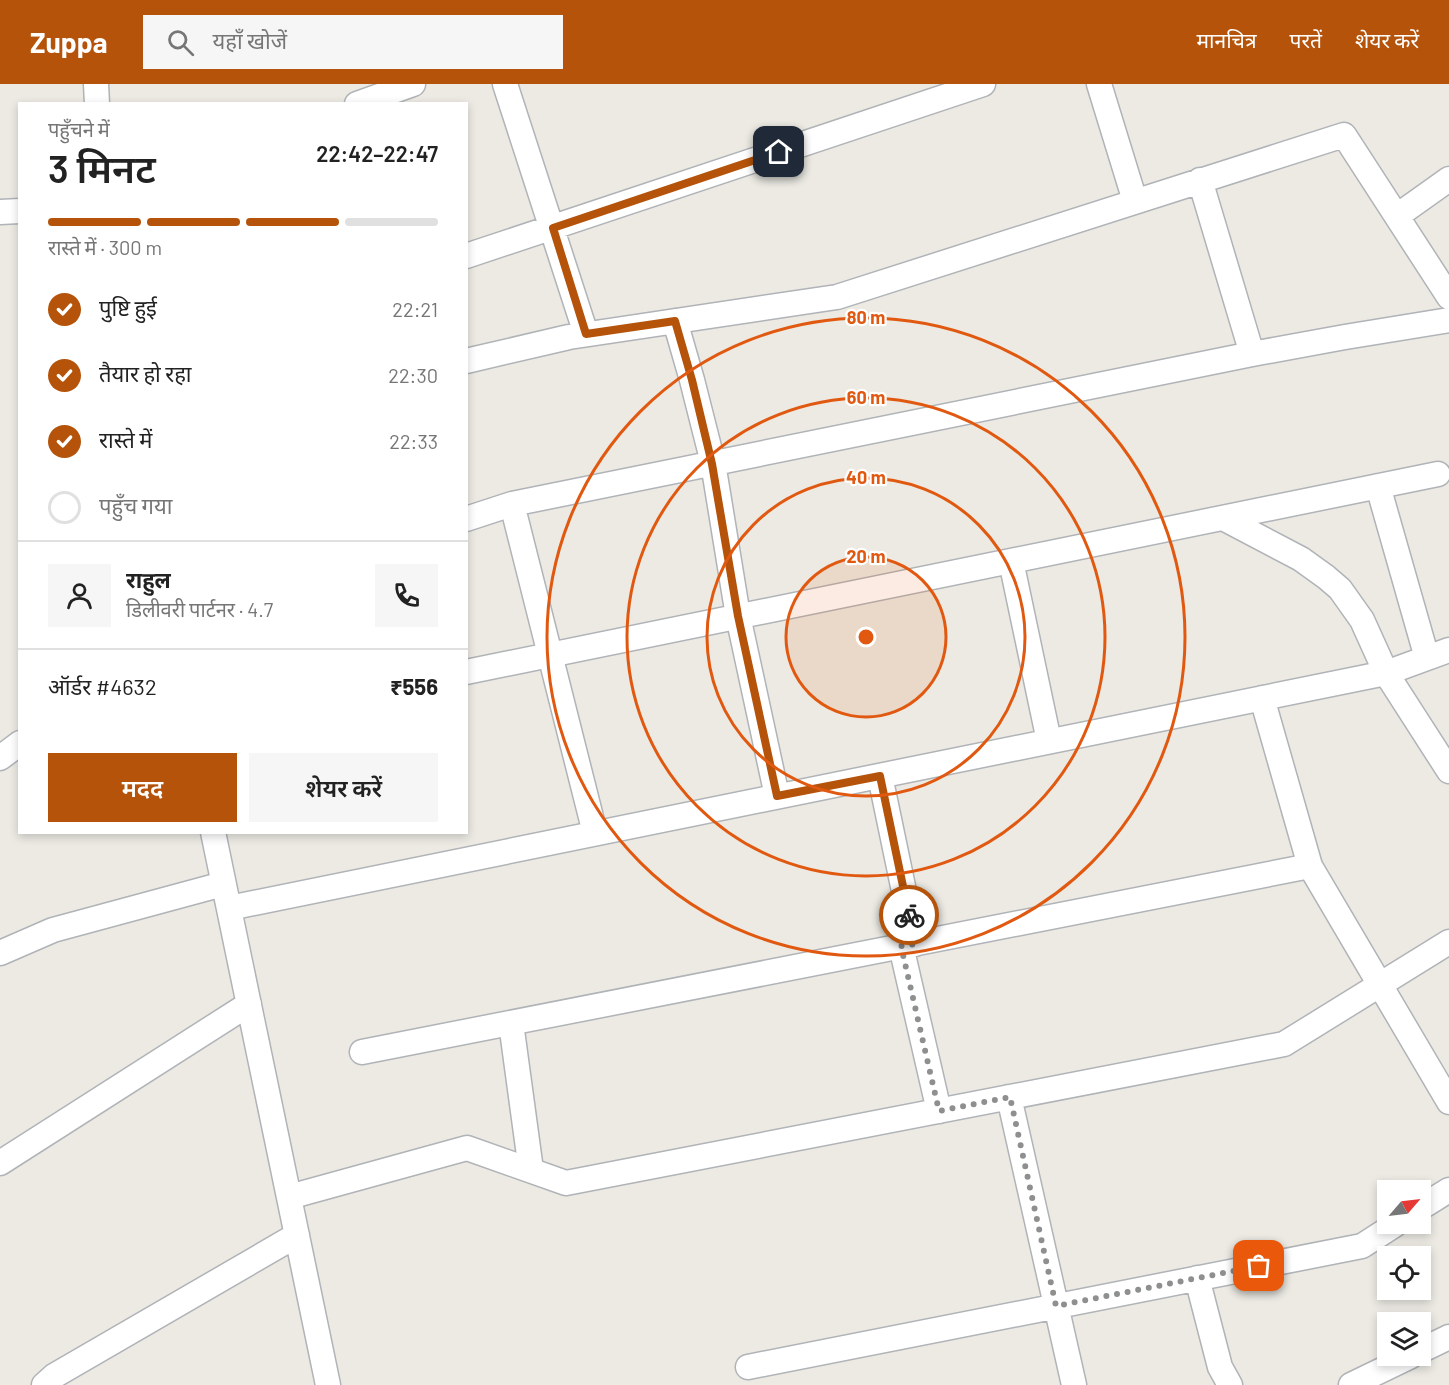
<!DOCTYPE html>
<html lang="hi">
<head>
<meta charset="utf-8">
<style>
	body { margin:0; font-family:Barlow,"Noto Sans Devanagari",sans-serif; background:#f6f6f6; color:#222; height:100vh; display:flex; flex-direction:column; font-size:22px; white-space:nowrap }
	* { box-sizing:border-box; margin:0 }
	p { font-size:20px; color:#767676 }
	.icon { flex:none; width:33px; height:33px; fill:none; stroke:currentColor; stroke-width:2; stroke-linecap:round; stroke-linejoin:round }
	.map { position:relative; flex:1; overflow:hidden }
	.panel { position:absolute; left:18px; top:18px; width:450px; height:732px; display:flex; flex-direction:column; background:#fff; border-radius:0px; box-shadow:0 3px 9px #0003 }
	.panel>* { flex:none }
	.needle { width:39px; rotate:62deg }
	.fabs { position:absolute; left:1377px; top:1096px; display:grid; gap:12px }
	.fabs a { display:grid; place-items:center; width:54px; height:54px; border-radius:0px; background:#fff; box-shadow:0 3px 9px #0003; font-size:30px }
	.pin { position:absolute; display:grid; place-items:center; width:51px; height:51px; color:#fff; margin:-26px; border-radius:12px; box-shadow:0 3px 9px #0006 }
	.courier { position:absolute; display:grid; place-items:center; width:60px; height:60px; margin:-30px; border:4px solid #b45309; border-radius:50%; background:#fff; color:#222; box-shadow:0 2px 8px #0007 }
	.summary em { font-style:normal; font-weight:600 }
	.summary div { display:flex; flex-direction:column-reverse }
	.summary { display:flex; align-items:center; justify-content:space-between; height:102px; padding:0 30px }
	h1 { font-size:39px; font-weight:600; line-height:45px }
	.bar { display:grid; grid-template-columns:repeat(4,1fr); gap:9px 6px; align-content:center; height:72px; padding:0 30px }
	.bar i { height:8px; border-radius:4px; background:#e0e0e0 }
	.bar .current { background:#b45309 }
	.bar p { grid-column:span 4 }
	.line { display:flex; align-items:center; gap:15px; padding:0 30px; border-top:2px solid #e0e0e0 }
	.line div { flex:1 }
	.round { display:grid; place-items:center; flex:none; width:63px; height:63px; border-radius:0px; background:#f6f6f6 }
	ol { padding:0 30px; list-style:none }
	li { display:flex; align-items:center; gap:18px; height:66px }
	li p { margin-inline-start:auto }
	li .icon { padding:6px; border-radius:50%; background:#b45309; color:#fff; stroke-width:4 }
	li:last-child { color:#767676 }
	li i { width:33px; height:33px; border:3px solid #e0e0e0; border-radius:50% }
	.button { display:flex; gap:12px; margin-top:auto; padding:12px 30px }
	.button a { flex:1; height:69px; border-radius:0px; background:#b45309; color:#fff; font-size:24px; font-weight:600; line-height:69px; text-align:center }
	.button a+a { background:#f6f6f6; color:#222 }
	header { display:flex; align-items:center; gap:36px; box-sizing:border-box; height:84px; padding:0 30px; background:#b45309; color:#fff }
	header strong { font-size:28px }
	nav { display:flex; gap:33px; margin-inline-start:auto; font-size:21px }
	.search { width:420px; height:54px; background:#f6f6f6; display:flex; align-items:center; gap:15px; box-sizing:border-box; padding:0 21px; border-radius:0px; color:#767676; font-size:22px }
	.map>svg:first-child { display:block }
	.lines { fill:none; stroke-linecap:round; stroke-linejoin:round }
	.street-casing { stroke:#b0b3b7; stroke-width:27 }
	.street { stroke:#fff; stroke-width:24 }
	.done { stroke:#8e8f8f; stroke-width:6; stroke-dasharray:0 10.8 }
	.route { stroke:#b45309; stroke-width:8 }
	.ring { fill:none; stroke:#e15910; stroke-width:3 }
	.centre { fill:#e15910; stroke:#fff; stroke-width:3 }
	.ring-label { font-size:18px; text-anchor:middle; font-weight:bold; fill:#e15910; stroke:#fff; stroke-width:4.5; stroke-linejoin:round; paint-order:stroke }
</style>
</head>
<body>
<header>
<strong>Zuppa</strong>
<div class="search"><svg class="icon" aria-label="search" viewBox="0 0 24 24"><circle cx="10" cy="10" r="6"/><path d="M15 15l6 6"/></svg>यहाँ खोजें</div>
<nav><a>मानचित्र</a><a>परतें</a><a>शेयर करें</a></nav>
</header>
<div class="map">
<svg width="1449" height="1301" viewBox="0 0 1449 1301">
	<rect width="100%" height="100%" fill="#eceae3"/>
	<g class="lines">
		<g class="street-casing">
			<path id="street" d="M96 0 97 20
				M505 0 586 250
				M1099 0 1135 117
				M357 20 413 0
				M1200 96 1252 270
				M0 128 20 127
				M1397 132 1449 95
				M466 172 983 0
				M675 237 692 296 713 379 738 532 777 712
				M466 277 569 253 837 213 1344 51 1449 213
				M1378 402 1427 574
				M512 420 595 749
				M1223 434 1301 475 1326 493 1340 505 1362 536 1386 589 1449 687
				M466 435 512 420 1252 270 1345 253 1449 236
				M1011 477 1049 657
				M466 588 1438 390
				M1262 614 1310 782 1449 1018
				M0 674 20 659
				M880 692 915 860
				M213 748 328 1301
				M229 824 1386 589 1449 566
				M901 862 939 1027
				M0 869 53 846 223 800
				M511 939 531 1086
				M362 968 1310 782
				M1009 1013 1074 1301
				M0 1079 249 920
				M289 1113 467 1064 566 1099 1284 960 1449 858
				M1420 1124 1449 1106
				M1197 1194 1220 1283 1230 1301
				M1420 1267 1449 1253
				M748 1283 1362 1162 1396 1140
				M44 1301 54 1292 297 1151
				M1351 1301 1411 1272"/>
		</g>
		<use href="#street" class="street"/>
	</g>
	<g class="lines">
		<path class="done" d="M909 831 915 860 901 862 939 1027 1010 1013 1056 1222 1259 1182"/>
		<path class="route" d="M779 68 553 144 586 250 675 237 692 296 712 380 738 532 777 712 880 692 909 831"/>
	</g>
	<circle cx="866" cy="553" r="80" fill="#e15910" fill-opacity=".12"/>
	<g class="ring">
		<circle cx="866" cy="553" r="80"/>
		<circle cx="866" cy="553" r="159"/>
		<circle cx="866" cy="553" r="239"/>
		<circle cx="866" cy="553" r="319"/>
	</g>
	<circle cx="866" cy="553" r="9" class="centre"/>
	<g class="ring-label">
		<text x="866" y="240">80 m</text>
		<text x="866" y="320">60 m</text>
		<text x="866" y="400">40 m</text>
		<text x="866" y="479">20 m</text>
	</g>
</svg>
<div class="fabs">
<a><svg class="needle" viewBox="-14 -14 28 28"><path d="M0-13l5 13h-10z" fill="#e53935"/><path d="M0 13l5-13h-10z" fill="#767676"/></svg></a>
<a><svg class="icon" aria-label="locate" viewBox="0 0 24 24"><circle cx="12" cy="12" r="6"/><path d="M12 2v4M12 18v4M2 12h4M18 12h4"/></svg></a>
<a><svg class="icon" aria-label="layers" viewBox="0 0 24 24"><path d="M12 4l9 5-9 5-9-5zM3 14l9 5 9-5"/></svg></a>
</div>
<div class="pin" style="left:1259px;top:1182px;background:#ea580c"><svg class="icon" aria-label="bag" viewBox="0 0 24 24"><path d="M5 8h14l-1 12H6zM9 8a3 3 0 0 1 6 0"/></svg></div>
<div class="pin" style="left:779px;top:68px;background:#1f2937"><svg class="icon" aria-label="home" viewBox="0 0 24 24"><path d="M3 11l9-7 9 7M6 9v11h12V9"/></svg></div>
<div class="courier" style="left:909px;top:831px"><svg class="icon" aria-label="bike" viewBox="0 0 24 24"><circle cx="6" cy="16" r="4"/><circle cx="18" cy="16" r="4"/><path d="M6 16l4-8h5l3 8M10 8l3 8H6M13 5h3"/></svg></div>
<section class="panel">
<div class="summary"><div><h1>3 मिनट</h1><p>पहुँचने में</p></div><em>22:42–22:47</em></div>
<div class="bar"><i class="current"></i><i class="current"></i><i class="current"></i><i></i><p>रास्ते में · 300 m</p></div>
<ol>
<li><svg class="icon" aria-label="check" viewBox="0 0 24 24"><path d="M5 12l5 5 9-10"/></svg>पुष्टि हुई<p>22:21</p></li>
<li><svg class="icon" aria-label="check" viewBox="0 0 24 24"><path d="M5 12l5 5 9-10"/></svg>तैयार हो रहा<p>22:30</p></li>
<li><svg class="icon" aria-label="check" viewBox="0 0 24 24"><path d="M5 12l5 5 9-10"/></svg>रास्ते में<p>22:33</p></li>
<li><i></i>पहुँच गया</li>
</ol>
<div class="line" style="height:108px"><a class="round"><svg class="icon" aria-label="person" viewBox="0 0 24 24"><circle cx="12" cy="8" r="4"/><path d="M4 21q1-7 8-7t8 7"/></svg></a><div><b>राहुल</b><p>डिलीवरी पार्टनर · 4.7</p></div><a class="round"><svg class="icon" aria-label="phone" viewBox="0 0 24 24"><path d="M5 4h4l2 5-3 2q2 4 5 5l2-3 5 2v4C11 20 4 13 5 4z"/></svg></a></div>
<div class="line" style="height:78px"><div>ऑर्डर #4632</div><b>₹556</b></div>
<div class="button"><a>मदद</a><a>शेयर करें</a></div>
</section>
</div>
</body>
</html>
